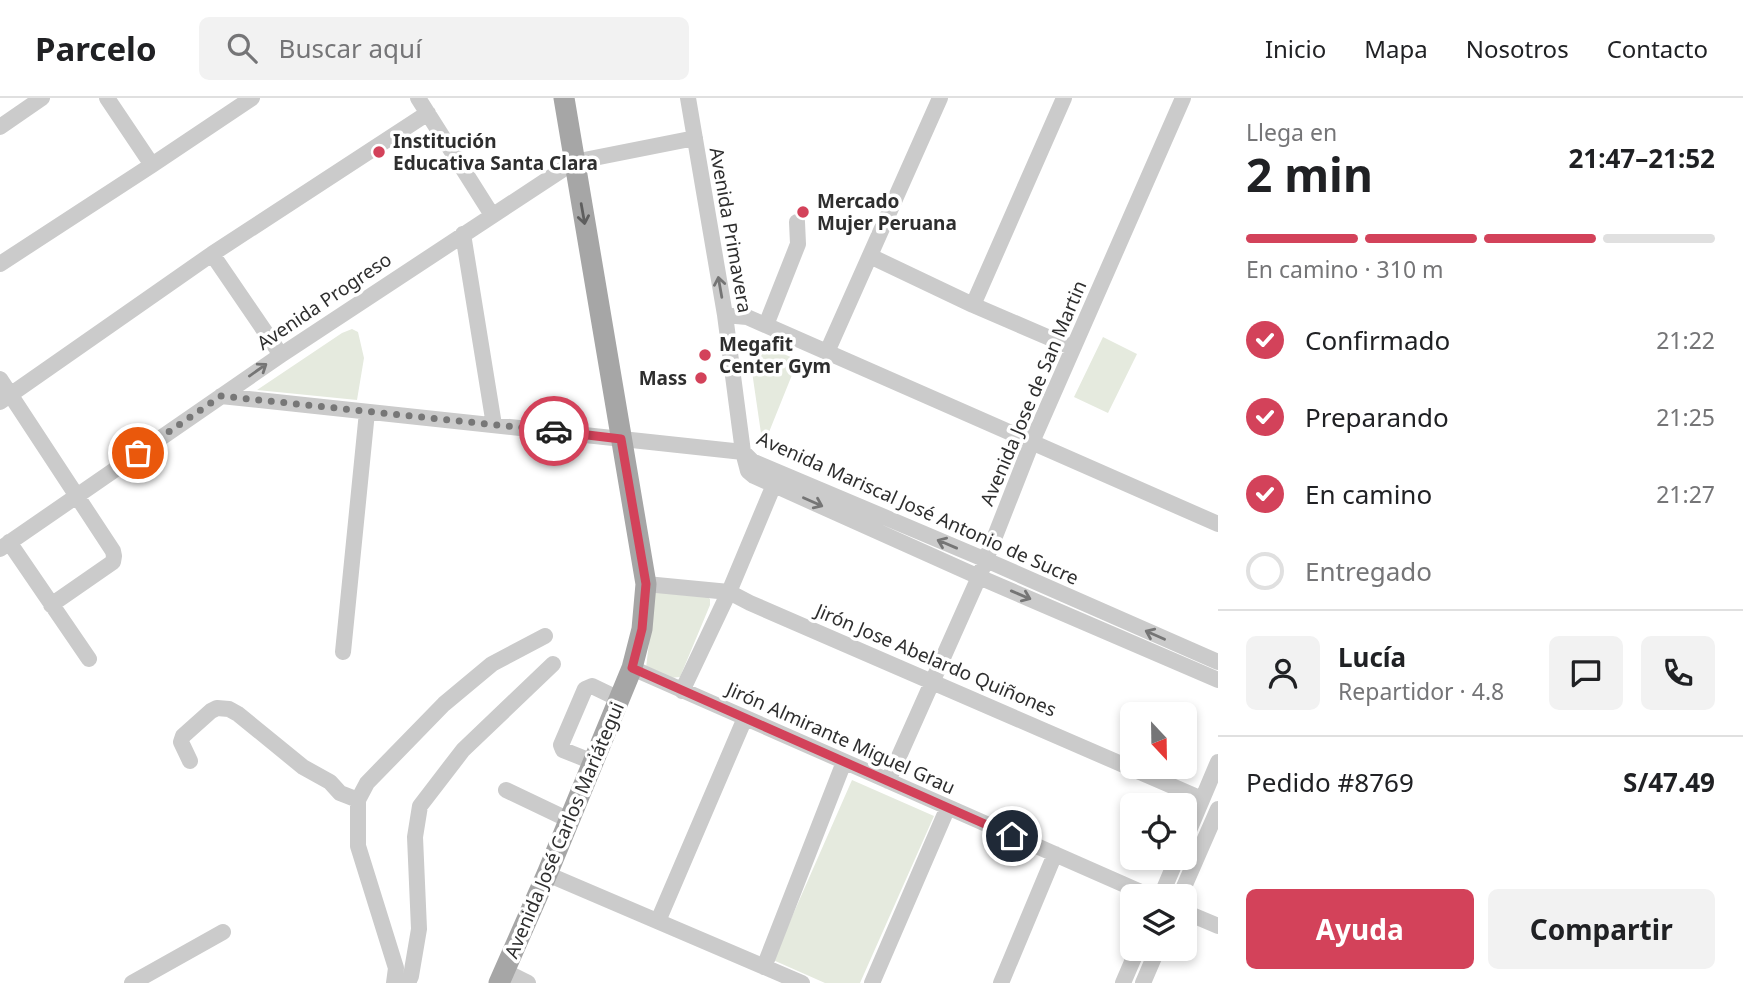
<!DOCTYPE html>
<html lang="es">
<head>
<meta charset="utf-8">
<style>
	body { margin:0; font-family:"Noto Sans",sans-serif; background:#f2f2f2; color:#202124; height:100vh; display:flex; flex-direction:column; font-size:26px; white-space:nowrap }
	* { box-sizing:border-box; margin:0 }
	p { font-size:23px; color:#757577 }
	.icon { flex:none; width:38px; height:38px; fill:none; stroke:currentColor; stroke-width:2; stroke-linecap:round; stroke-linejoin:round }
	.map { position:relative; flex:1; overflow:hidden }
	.sheet { display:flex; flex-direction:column; background:#fff; width:525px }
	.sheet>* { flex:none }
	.needle { width:46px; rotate:158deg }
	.tools { position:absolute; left:1120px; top:604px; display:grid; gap:14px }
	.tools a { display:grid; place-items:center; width:77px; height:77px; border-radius:10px; background:#fff; box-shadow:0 4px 10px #0003; font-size:35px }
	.pin { position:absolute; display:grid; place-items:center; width:60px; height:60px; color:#fff; margin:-30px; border:4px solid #fff; border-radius:50%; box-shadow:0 2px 7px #0007 }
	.courier { position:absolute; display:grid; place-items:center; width:70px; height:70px; margin:-35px; border:5px solid #d3425a; border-radius:50%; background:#fff; color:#222; box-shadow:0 2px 9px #0007 }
	.overview em { font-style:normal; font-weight:700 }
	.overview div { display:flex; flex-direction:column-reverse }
	.overview { display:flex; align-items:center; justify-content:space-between; height:119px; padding:0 28px }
	h1 { font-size:46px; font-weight:700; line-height:52px }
	.bar { display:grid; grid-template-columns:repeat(4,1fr); gap:10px 7px; align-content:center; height:84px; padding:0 28px }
	.bar i { height:9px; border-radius:5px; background:#e0e0e0 }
	.bar .selected { background:#d3425a }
	.bar p { grid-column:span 4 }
	.line { display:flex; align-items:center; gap:18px; padding:0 28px; border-top:2px solid #e0e0e0 }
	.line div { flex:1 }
	.round { display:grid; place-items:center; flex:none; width:74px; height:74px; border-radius:10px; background:#f2f2f2 }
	ol { padding:0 28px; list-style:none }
	li { display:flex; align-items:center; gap:21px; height:77px }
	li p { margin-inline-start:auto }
	li .icon { padding:7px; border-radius:50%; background:#d3425a; color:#fff; stroke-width:4 }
	li:last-child { color:#757577 }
	li i { width:38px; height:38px; border:4px solid #e0e0e0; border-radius:50% }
	.primary-button { display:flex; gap:14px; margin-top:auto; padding:14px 28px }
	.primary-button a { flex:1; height:80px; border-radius:10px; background:#d3425a; color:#fff; font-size:28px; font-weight:700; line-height:80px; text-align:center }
	.primary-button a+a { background:#f2f2f2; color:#202124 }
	header { display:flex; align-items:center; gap:42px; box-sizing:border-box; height:98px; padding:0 35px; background:#fff; border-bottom:2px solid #e0e0e0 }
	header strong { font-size:33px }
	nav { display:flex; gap:38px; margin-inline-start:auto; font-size:24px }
	.search { width:490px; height:63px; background:#f2f2f2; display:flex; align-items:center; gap:18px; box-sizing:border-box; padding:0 24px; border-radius:10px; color:#757577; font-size:26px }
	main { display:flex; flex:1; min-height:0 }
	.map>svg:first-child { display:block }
	.green { fill:#e5eade }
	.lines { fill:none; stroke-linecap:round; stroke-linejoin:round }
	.minor { stroke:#cbcbcb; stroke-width:16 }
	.major { stroke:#a6a6a6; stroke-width:21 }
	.oneway { stroke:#5e5e5e }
	.oneway2 { stroke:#757575 }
	.done { stroke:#777; stroke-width:7; stroke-dasharray:0 12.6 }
	.route { stroke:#d3425a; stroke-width:9 }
	.poi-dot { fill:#d3425a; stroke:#fff; stroke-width:2.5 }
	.labels { text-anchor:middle; stroke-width:7; stroke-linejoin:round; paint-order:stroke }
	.poi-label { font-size:19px; font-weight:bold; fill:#2e2e2e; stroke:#fff; text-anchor:start }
	.street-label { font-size:19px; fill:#2e2e2e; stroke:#fff }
</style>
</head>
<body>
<header>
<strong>Parcelo</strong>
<div class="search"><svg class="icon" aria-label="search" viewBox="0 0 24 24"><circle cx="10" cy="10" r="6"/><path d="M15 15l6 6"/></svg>Buscar aquí</div>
<nav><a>Inicio</a><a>Mapa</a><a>Nosotros</a><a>Contacto</a></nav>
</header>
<main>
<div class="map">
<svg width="1218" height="885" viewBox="0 0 1218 885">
	<rect width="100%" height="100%" fill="#fff"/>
	<path class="green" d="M352 231 358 234 364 260 357 302 257 292 342 235Z
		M1103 239 1137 256 1108 315 1074 299Z
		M755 244 798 262 763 349 749 253 752 245Z
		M655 494 705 497 710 501V507L680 579 669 580 646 570Z
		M852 682 934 718 860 885H825L773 862Z"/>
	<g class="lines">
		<path class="minor" d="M107 0 152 67
			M418 0 492 117
			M688 0 725 217 743 354 748 373 754 378 979 479 1218 582
			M0 29 42 0
			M463 136 494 327
			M212 156 281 257
			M870 158 973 207 1073 250
			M0 166 152 67 252 0
			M973 207 1064 0
			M725 217 747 219 1218 426
			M766 227 798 146 797 124
			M827 254 940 0
			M0 281 113 453 114 458 113 464 51 507
			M221 298 743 354
			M0 304 212 156 428 15
			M743 354 752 363 759 366 986 462 1218 564
			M9 444 89 561
			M0 451 281 257 574 64 695 40
			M646 486 729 494 750 505 1202 701
			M343 554 367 314
			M632 570 1150 798
			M682 593 729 494 778 377
			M190 663 181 644 183 638 211 613 217 610 229 611 238 616 303 669 330 684 340 695 358 702
			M593 664 563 652 561 647 585 591 592 588 619 601
			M888 683 979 479 1032 344 1183 0
			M506 692 569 722
			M1185 742 1218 664
			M547 776 802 885
			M1161 798 1177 760
			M1180 798 1218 711
			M1185 814 1218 828
			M658 823 745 620
			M764 869 844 664
			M504 873 528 885
			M132 885 223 834
			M394 885 396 870 358 748V702L367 685 444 606 492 566 545 538
			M408 885 411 878 419 831 415 739 420 708 463 652 553 566
			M872 885 948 709
			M1001 885 1055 756
			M1123 885 1138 850
			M1143 885 1158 850"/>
		<path class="major" d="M499 885 547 776 632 570 642 531 646 486 564 0"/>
	</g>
	<defs><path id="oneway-shaft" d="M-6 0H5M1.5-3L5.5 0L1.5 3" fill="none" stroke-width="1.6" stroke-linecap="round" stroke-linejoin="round" transform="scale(1.75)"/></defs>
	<use class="oneway" href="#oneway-shaft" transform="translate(583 116) rotate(80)"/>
	<g class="oneway2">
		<use href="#oneway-shaft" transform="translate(720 189) rotate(-100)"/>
		<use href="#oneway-shaft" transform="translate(258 272) rotate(-35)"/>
		<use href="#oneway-shaft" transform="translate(813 404) rotate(24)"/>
		<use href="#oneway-shaft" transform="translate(947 446) rotate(-157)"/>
		<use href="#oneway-shaft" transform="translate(1021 497) rotate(23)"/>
		<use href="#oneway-shaft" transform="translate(1155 537) rotate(-156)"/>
	</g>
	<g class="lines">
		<path class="done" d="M138 355 221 298 554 333"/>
		<path class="route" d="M554 333 621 341 646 486 642 531 632 570 1012 738"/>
	</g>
	<g class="poi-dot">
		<circle cx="379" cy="54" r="7"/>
		<circle cx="803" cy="114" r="7"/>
		<circle cx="705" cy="257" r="7"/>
		<circle cx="701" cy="280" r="7"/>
	</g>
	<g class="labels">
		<g class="poi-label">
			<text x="393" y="50">Institución<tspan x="393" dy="22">Educativa Santa Clara</tspan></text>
			<text x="817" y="110">Mercado<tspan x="817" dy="22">Mujer Peruana</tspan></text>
			<text x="719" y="253">Megafit<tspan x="719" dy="22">Center Gym</tspan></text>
			<text x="687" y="287" text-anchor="end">Mass</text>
		</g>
		<g class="street-label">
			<text transform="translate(731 132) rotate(80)" y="7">Avenida Primavera</text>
			<text transform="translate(324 203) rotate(-34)" y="7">Avenida Progreso</text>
			<text transform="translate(1033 295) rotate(-67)" y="7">Avenida Jose de San Martin</text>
			<text transform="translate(918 410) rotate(24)" y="7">Avenida Mariscal José Antonio de Sucre</text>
			<text transform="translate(936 562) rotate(23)" y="7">Jirón Jose Abelardo Quiñones</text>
			<text transform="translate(841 640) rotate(24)" y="7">Jirón Almirante Miguel Grau</text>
			<text transform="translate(564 732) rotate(-67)" y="7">Avenida José Carlos Mariátegui</text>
		</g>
	</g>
</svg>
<div class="tools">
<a><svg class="needle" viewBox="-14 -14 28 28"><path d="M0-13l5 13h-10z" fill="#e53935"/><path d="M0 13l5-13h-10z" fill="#757577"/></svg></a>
<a><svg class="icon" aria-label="locate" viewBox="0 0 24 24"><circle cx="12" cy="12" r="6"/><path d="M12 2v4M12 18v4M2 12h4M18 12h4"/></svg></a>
<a><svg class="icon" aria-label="layers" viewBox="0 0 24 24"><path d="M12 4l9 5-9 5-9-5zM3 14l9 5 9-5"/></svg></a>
</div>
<div class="pin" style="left:138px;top:355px;background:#ea580c"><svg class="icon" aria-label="bag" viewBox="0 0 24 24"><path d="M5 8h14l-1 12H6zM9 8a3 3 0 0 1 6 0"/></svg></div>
<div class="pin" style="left:1012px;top:738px;background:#1f2937"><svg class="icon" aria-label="home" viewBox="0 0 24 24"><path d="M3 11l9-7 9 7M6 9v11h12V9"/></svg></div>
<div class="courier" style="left:554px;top:333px"><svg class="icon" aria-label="car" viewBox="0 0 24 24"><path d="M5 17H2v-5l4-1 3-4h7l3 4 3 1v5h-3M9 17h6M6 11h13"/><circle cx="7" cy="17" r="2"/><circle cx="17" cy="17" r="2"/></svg></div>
</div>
<section class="sheet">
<div class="overview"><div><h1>2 min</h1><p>Llega en</p></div><em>21:47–21:52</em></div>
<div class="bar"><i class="selected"></i><i class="selected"></i><i class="selected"></i><i></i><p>En camino · 310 m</p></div>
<ol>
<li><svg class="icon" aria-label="check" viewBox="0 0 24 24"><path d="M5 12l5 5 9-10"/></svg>Confirmado<p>21:22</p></li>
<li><svg class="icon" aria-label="check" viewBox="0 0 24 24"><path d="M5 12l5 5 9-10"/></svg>Preparando<p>21:25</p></li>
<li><svg class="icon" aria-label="check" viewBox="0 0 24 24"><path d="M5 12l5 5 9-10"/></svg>En camino<p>21:27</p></li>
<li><i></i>Entregado</li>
</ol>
<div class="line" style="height:126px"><a class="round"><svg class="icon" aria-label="person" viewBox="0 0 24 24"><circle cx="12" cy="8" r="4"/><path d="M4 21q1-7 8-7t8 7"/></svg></a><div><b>Lucía</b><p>Repartidor · 4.8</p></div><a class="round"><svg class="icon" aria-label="chat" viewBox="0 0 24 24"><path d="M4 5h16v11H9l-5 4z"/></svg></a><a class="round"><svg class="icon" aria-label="phone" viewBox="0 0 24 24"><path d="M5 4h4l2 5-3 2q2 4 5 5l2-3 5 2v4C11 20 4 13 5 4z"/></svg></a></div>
<div class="line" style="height:91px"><div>Pedido #8769</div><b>S/47.49</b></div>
<div class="primary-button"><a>Ayuda</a><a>Compartir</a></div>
</section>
</main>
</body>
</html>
